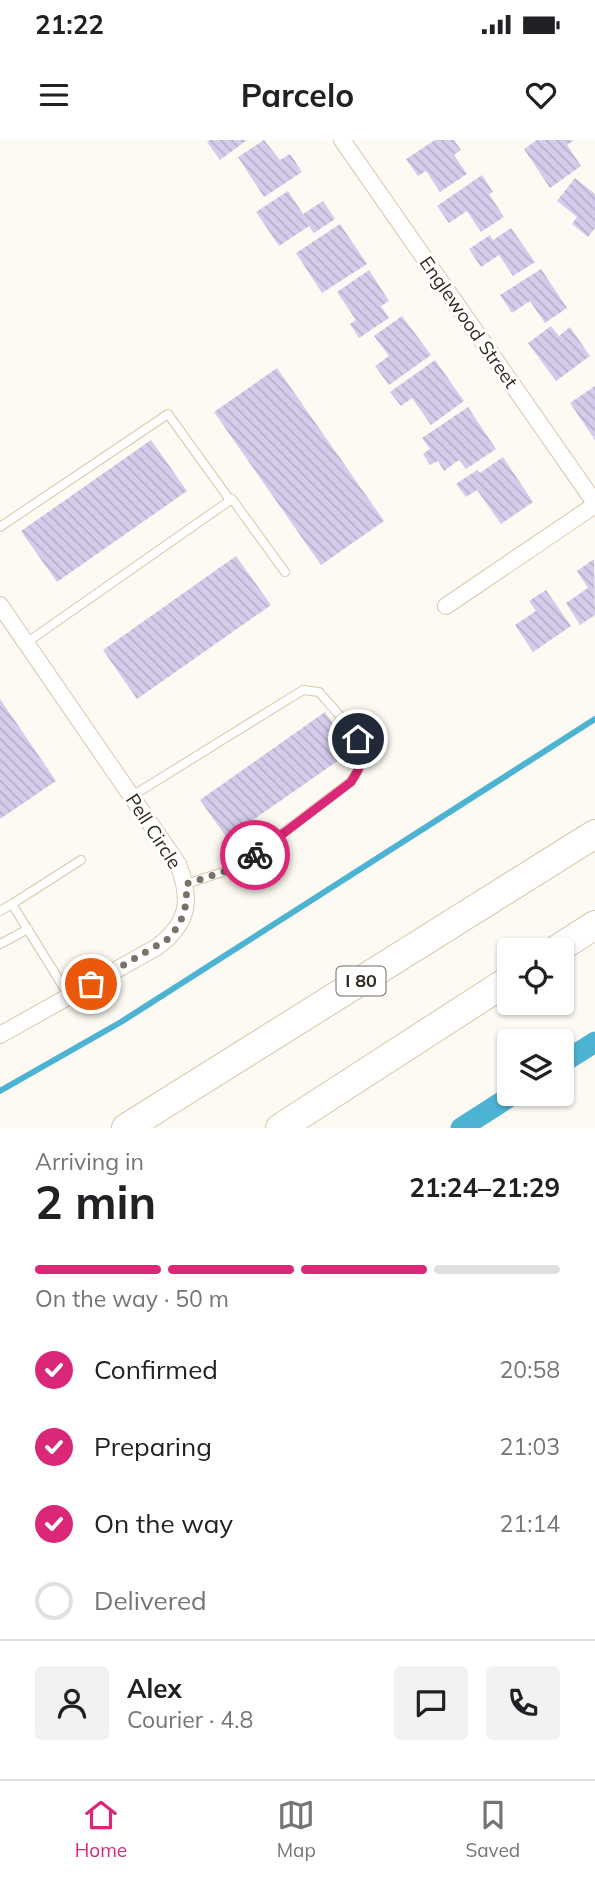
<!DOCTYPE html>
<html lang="en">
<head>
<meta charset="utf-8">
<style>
	body { margin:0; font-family:Mulish,sans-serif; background:#f2f2f2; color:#202124; height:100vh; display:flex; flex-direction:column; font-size:26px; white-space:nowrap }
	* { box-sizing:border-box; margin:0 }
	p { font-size:23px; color:#757577 }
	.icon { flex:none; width:38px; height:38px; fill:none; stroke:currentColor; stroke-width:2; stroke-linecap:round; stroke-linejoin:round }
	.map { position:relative; height:988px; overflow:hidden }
	.side { display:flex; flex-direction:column; background:#fff; flex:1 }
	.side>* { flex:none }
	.tools { position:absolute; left:497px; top:798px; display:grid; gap:14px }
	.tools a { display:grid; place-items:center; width:77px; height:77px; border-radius:7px; background:#fff; box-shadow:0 2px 5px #0004; font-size:35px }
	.pin { position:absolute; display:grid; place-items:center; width:60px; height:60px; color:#fff; margin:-30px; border:4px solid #fff; border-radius:50%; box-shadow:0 2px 7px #0007 }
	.courier { position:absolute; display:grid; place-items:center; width:70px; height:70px; margin:-35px; border:5px solid #db2777; border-radius:50%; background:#fff; color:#222; box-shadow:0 2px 9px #0007 }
	.overview em { font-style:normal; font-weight:700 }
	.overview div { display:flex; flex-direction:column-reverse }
	.overview { display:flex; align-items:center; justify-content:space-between; height:119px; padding:0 35px }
	h1 { font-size:46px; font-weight:700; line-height:52px }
	.bar { display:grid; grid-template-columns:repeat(4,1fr); gap:10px 7px; align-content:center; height:84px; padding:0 35px }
	.bar i { height:9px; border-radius:5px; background:#e0e0e0 }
	.bar .on { background:#db2777 }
	.bar p { grid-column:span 4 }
	.line { display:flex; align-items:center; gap:18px; padding:0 35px; border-top:2px solid #e0e0e0 }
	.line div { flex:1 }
	.round { display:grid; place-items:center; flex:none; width:74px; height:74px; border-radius:7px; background:#f2f2f2 }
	ol { padding:0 35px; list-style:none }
	li { display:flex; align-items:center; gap:21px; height:77px }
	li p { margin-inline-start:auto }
	li .icon { padding:7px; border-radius:50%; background:#db2777; color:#fff; stroke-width:4 }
	li:last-child { color:#757577 }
	li i { width:38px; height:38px; border:4px solid #e0e0e0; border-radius:50% }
	.status { display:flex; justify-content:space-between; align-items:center; height:49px; padding:0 35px; background:#fff; direction:ltr }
	.status svg { height:19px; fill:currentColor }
	header { display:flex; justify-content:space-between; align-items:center; height:91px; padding:0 35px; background:#fff; font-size:32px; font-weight:700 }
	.menu { display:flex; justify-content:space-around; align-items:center; height:98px; border-top:2px solid #e0e0e0; background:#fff; font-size:19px; color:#757577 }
	.menu a { display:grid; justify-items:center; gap:4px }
	.menu .on { color:#db2777 }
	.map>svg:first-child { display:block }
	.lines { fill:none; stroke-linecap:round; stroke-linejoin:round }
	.stream { stroke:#4db3d2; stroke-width:6 }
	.canal { stroke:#4db3d2; stroke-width:21 }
	.building { fill:url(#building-back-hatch) }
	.service-casing { stroke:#d9c8aa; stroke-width:10 }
	.minor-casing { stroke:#d9c8aa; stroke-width:18 }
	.motorway-casing { stroke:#d9c8aa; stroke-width:30 }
	.service { stroke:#fff; stroke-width:8 }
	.minor { stroke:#fff; stroke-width:16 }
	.motorway { stroke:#fff; stroke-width:28 }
	.done { stroke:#787269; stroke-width:7; stroke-dasharray:0 12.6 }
	.route { stroke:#db2777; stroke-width:9 }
	.labels { text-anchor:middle; stroke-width:6; stroke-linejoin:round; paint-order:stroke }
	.shield { fill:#fff; stroke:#6e6962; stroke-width:2 }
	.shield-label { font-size:18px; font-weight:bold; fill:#30291e }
	.street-label { font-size:19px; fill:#30291e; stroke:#fff }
</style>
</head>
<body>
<div class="status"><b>21:22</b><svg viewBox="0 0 49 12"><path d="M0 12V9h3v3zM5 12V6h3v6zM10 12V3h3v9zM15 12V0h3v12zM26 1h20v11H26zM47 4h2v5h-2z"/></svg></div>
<header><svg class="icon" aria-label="menu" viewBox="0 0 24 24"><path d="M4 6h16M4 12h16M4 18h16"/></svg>Parcelo<svg class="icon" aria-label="heart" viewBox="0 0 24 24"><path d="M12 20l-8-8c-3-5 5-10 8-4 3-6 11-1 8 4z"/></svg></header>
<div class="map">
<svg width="595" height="988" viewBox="0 0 595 988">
	<defs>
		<pattern id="building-back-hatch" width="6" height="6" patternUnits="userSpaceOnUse" patternTransform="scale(1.75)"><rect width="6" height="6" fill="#d5ccec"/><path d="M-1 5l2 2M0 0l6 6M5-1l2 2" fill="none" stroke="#b7afca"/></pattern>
	</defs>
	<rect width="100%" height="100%" fill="#fdfaf3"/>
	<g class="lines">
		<path class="stream" d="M0 951 121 882 595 579"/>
		<path class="canal" d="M562 923 595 902
			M461 988 514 954"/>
	</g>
	<path class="building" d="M210 0H247L220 20 207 2Z
		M264 0 280 20 290 14 302 32 264 57 238 17Z
		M435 0H454L461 10 454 15 467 34 440 52 426 31 418 36 406 19Z
		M537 0H574L567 5 581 26 550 48 524 9Z
		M482 35 493 52 489 54 504 77 481 92 467 71 449 83 437 66Z
		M575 38 595 54V88L588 97 572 84 577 77 557 61Z
		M288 51 303 74 323 61 335 79 314 93 309 86 279 106 256 72Z
		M340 84 367 124 322 153 296 113Z
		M511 88 535 122 513 136 499 115 481 127 469 109 490 95 493 100Z
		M541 129 567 168 545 183 530 161 512 173 500 155Z
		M369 130 389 161 381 166 389 178 359 198 350 184 356 180 337 152Z
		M402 176 431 215 389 245 375 226 389 216 374 196Z
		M551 186 559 196 570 187 590 216 556 241 528 203Z
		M435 220 464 261 431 285 412 258 401 266 390 252Z
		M277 228 384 381 321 425 214 272Z
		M595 246V300L570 263Z
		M468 267 496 309 466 329 459 320 444 331 438 321 430 325 423 314 430 309 422 298Z
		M151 300 187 351 57 442 21 391Z
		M503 317 533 362 501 384 477 350 466 357 456 344 477 330 480 333Z
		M236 416 271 465 137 559 103 510Z
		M594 419 595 475 580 485 566 463 588 448 577 431Z
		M546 450 571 486 533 512 515 485 536 471 529 461Z
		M0 559 56 641 0 679Z
		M325 572 352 611 227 698 200 660Z"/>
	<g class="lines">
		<g class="service-casing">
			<path id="service" d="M0 387 168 274 230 360
				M26 503 232 359 285 432
				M132 656 303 550 319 552C330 565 360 595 362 611 364 623 357 633 350 642L238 727 186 744
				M0 771 12 764
				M0 804 28 789
				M69 856 12 764 81 720"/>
		</g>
		<g class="minor-casing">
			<path id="minor" d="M342 0 595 363
				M0 465 178 724C192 760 189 783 157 807L0 895
				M446 466 595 365"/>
		</g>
		<g class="motorway-casing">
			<path id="motorway" d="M556 810 595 785
				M126 988 595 694
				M280 988 509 840"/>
		</g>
		<use href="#service" class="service"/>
		<use href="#minor" class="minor"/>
		<use href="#motorway" class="motorway"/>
	</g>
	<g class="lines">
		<path class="done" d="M91 844 168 799C183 782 188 767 186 744L238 727 255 715"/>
		<path class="route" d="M255 715 351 642C361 627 365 617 358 599"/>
	</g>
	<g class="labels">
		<rect class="shield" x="336.5" y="826.5" width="49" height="29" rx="5"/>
		<g class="shield-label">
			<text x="361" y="847">I 80</text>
		</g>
		<g class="street-label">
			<text transform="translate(469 182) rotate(55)" y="7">Englewood Street</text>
			<text transform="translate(154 691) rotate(57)" y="7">Pell Circle</text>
		</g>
	</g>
</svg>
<div class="tools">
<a><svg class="icon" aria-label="locate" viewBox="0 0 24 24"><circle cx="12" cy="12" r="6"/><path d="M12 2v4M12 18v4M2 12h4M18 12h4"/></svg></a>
<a><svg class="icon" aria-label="layers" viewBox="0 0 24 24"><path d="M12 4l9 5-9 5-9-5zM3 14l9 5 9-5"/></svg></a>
</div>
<div class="pin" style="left:91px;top:844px;background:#ea580c"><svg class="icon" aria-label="bag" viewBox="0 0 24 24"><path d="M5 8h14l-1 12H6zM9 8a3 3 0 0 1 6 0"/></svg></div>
<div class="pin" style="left:358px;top:599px;background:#1f2937"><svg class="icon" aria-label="home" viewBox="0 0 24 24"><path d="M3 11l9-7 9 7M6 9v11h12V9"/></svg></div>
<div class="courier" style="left:255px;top:715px"><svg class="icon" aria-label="bike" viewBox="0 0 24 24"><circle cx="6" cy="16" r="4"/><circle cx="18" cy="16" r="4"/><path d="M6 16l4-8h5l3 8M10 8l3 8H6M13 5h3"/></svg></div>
</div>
<section class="side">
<div class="overview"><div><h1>2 min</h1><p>Arriving in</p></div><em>21:24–21:29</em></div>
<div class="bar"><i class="on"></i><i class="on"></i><i class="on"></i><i></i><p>On the way · 50 m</p></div>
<ol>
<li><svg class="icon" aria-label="check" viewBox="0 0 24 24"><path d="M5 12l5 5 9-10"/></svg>Confirmed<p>20:58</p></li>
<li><svg class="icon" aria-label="check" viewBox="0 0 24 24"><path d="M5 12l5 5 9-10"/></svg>Preparing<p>21:03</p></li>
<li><svg class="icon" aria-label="check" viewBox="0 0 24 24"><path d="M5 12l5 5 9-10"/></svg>On the way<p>21:14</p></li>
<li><i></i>Delivered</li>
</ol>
<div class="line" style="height:126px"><a class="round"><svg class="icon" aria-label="person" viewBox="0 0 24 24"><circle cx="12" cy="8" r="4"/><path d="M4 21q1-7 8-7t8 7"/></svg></a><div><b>Alex</b><p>Courier · 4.8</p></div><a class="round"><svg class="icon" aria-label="chat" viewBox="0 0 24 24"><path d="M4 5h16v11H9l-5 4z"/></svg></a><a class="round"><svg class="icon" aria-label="phone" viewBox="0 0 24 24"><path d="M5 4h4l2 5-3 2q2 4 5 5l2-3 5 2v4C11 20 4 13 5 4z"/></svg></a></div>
</section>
<nav class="menu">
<a class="on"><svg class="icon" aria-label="home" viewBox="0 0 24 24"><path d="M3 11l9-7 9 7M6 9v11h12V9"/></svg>Home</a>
<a><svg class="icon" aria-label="map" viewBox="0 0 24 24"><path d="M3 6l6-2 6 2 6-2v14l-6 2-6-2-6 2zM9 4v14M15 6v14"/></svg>Map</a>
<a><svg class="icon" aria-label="saved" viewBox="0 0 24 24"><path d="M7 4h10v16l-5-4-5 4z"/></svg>Saved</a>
</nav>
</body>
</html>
